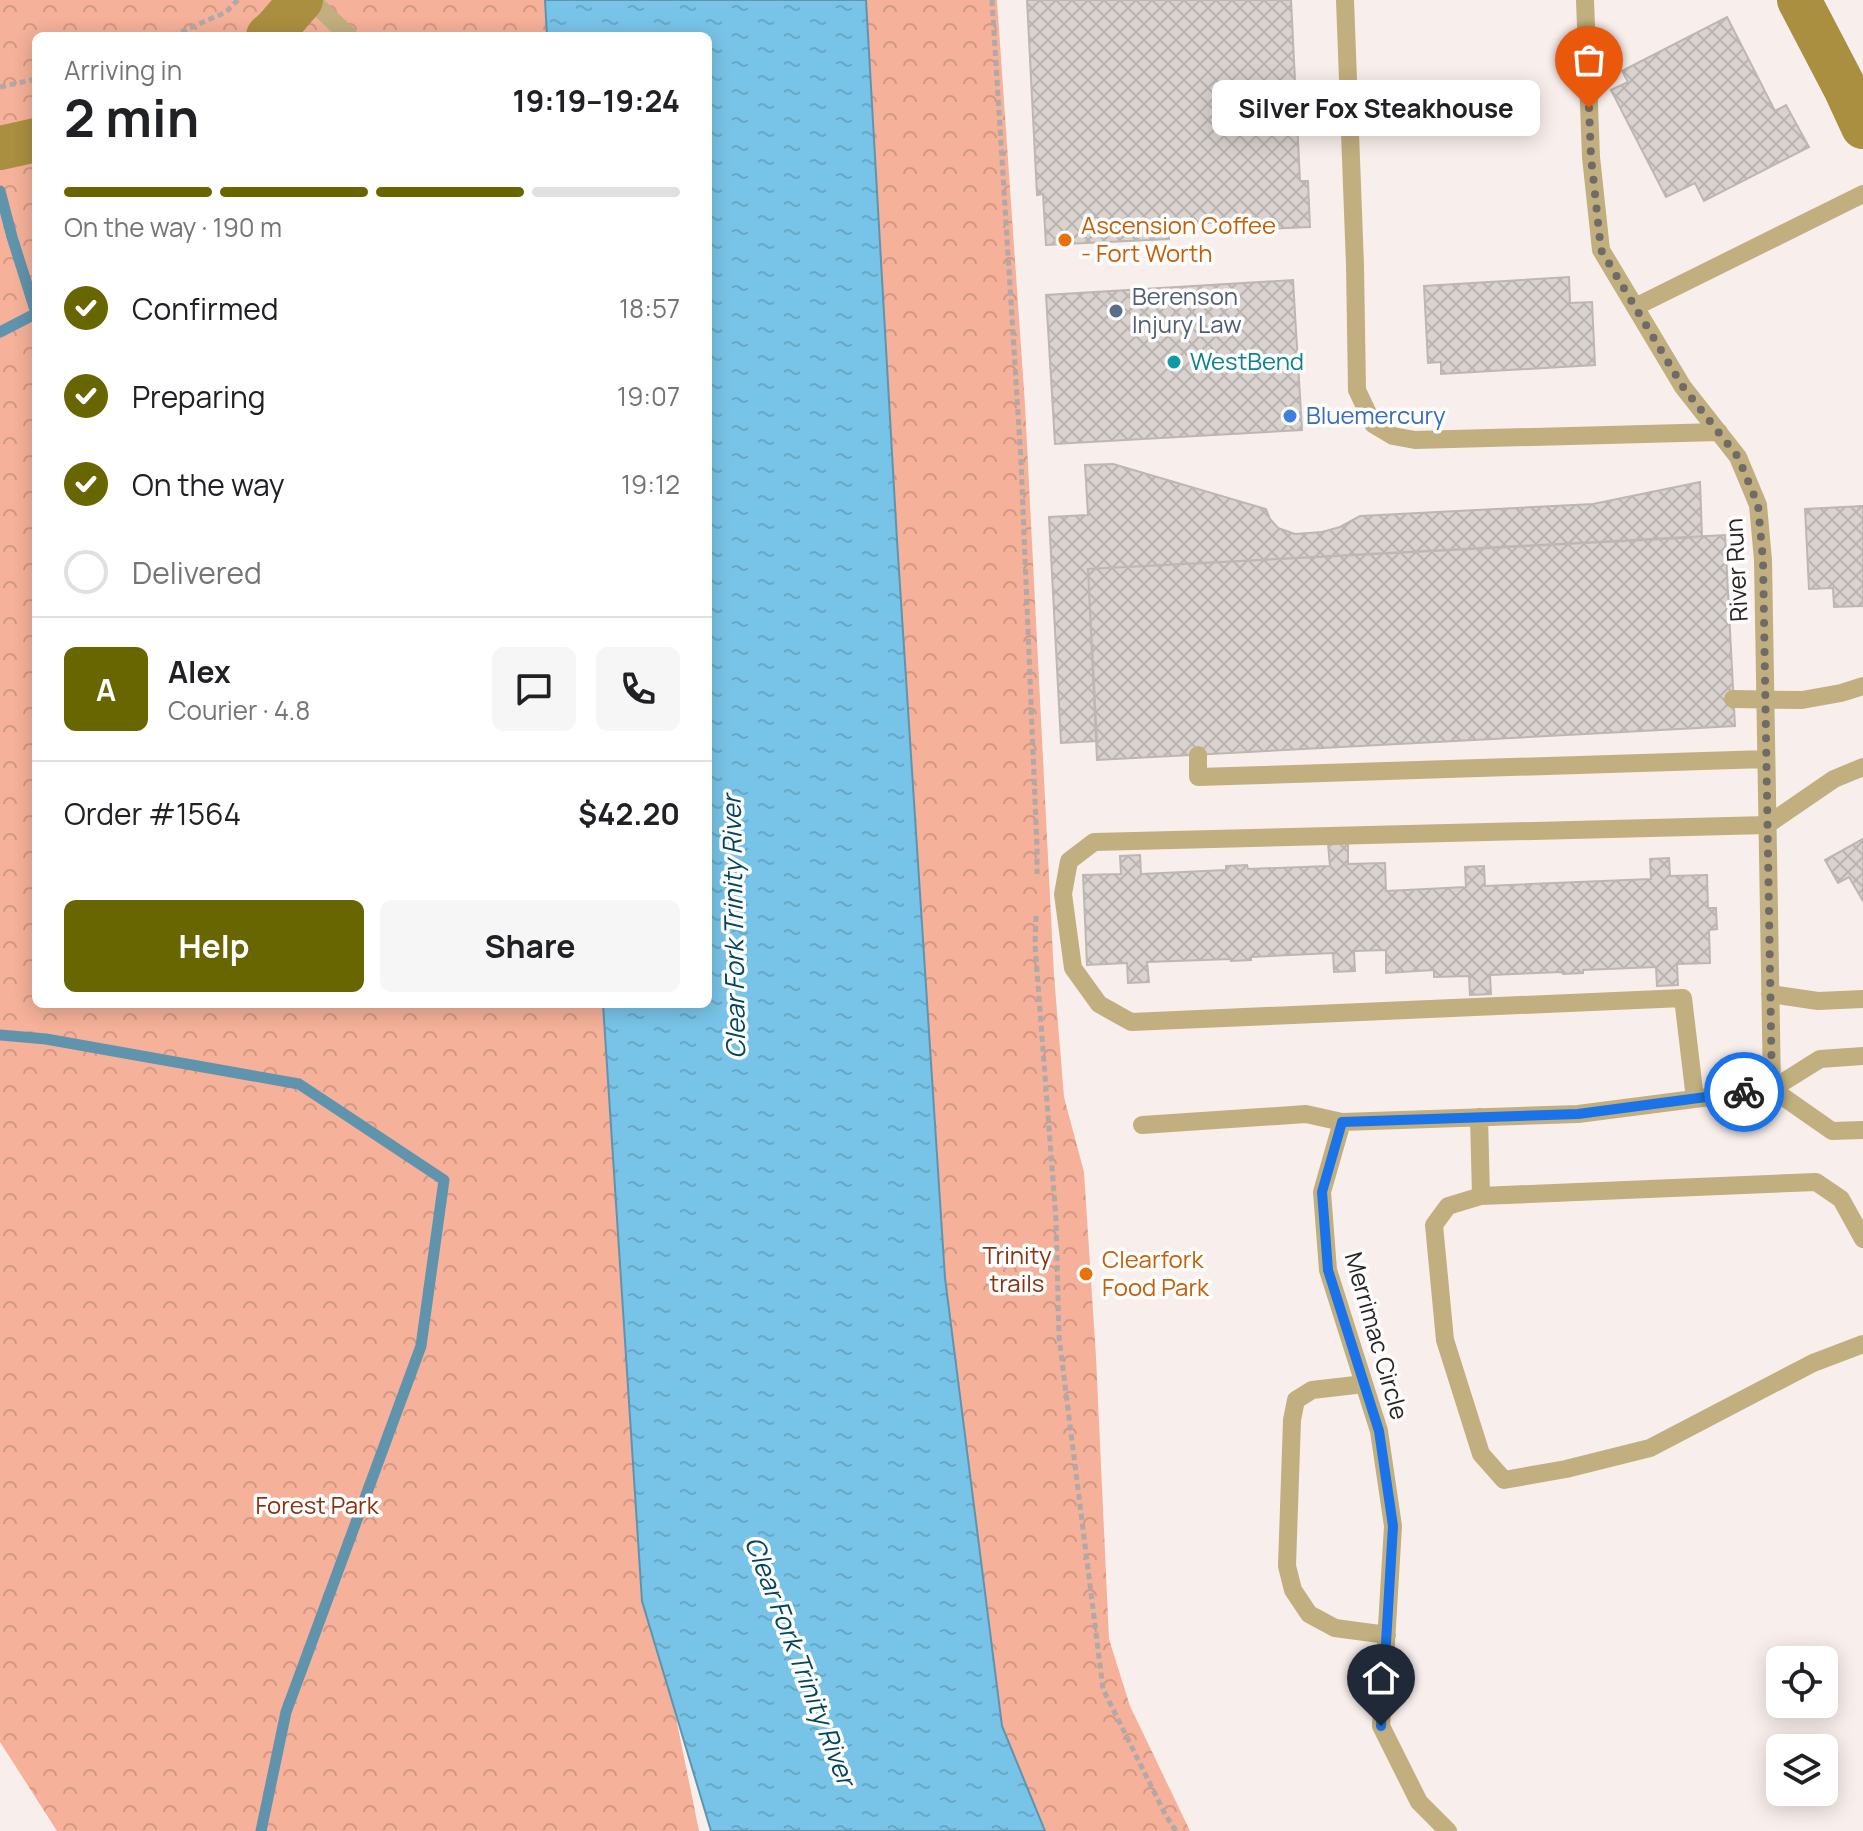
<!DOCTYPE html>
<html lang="en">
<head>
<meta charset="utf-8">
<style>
	body { margin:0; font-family:Manrope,sans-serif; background:#f6f6f6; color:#202124; height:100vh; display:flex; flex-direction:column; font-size:30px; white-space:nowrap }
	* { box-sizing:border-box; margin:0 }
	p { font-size:26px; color:#757577 }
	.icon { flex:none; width:44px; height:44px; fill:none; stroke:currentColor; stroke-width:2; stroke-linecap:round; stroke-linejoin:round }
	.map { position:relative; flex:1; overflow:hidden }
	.sheet { position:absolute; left:32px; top:32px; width:680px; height:976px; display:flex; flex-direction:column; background:#fff; border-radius:12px; box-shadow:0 4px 20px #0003 }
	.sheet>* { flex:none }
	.tools { position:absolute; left:1766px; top:1646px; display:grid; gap:16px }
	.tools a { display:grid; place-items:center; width:72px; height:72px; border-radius:12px; background:#fff; box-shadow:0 4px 20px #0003; font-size:40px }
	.pin { position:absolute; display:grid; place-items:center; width:68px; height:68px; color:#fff; margin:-82px -34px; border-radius:50% 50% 50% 0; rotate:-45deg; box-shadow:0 0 8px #0007 }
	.pin .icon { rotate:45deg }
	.courier { position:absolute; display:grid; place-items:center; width:80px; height:80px; margin:-40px; border:6px solid #1a73e8; border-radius:50%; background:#fff; color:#222; box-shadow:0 2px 10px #0007 }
	.bubble { position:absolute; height:56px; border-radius:12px; background:#fff; box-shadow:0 4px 20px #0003; font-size:26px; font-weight:700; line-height:56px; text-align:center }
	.overview em { font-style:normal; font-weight:700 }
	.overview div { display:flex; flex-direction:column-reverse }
	.overview { display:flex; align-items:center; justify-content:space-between; height:136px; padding:0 32px }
	h1 { font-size:52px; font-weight:700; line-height:60px }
	.bar { display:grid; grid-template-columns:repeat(4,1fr); gap:12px 8px; align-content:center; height:96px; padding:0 32px }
	.bar i { height:10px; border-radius:6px; background:#e0e0e0 }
	.bar .selected { background:#686600 }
	.bar p { grid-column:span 4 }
	.line { display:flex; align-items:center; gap:20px; padding:0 32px; border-top:2px solid #e0e0e0 }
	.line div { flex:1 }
	.round { display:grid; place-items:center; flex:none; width:84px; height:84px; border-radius:12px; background:#f6f6f6 }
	ol { padding:0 32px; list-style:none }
	li { display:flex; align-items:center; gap:24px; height:88px }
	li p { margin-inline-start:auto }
	li .icon { padding:8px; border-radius:50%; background:#686600; color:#fff; stroke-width:4 }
	li:last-child { color:#757577 }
	li i { width:44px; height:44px; border:4px solid #e0e0e0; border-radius:50% }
	.action { display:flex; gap:16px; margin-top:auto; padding:16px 32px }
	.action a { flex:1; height:92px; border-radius:12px; background:#686600; color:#fff; font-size:32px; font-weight:700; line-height:92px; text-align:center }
	.action a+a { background:#f6f6f6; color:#202124 }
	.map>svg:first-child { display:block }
	.forest { fill:url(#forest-crowns) }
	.water { fill:url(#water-ripples); stroke:#6094ad; stroke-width:2 }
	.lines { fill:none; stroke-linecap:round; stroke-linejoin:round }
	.stream { stroke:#6094ad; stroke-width:11 }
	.building { fill:url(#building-cross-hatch); stroke:#beb6b2; stroke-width:2 }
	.path { stroke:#b0a9a7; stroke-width:5; stroke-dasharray:6 4; stroke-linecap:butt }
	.lane { stroke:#c1af7f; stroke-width:18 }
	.secondary { stroke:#aa8f40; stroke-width:44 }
	.done { stroke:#706b69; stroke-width:8; stroke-dasharray:0 14.4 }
	.route { stroke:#1a73e8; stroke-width:10 }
	.food-dot { fill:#e8710a; stroke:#fefefe; stroke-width:3 }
	.service-dot { fill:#5c6f8a; stroke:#fefefe; stroke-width:3 }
	.culture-dot { fill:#0f9aa8; stroke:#fefefe; stroke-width:3 }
	.shop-dot { fill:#3f7fe0; stroke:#fefefe; stroke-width:3 }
	.labels { text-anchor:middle; stroke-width:7; stroke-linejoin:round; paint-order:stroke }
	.food-label { font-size:24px; fill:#c56008; stroke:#fefefe; text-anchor:start }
	.service-label { font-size:24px; fill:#4e5e75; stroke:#fefefe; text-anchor:start }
	.culture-label { font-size:24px; fill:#0d838f; stroke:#fefefe; text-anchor:start }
	.shop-label { font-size:24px; fill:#366cbe; stroke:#fefefe; text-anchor:start }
	.street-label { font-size:24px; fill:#272423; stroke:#fefefe }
	.park-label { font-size:24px; fill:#853311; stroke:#fefefe }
	.water-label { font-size:26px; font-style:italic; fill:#01455e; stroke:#fefefe }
</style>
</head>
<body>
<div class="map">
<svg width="1863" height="1831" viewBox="0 0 1863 1831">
	<defs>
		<pattern id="forest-crowns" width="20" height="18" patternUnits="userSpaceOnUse" patternTransform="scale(2)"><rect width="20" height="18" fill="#f5b199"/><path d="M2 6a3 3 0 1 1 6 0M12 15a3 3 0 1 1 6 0" fill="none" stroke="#d29884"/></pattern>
		<pattern id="water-ripples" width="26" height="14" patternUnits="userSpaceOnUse" patternTransform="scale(2)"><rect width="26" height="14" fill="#78c4e8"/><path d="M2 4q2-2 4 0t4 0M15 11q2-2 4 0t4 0" fill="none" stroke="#68a8c7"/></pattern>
		<pattern id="building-cross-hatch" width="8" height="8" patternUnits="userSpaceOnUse" patternTransform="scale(2)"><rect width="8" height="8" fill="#d9d2ce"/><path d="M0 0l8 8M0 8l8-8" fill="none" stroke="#bab4b1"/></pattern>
	</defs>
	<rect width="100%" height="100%" fill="#f8efec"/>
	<path class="forest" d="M0 0H545L547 36H36V1004H603L638 1531 699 1831H57L0 1742Z
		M866 0H997L1025 405 1054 975 1064 1097 1084 1172 1096 1357 1109 1639 1130 1706 1190 1831H1045L1002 1726 945 1278 897 540Z"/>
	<path class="water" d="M545 0H866L897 540 945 1278 1002 1726 1045 1831H711L642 1601 603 1004H708V36H547Z"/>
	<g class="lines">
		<path class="stream" d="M0 191 12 237 36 313
			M0 332 35 314
			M0 1035 46 1039 299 1084 444 1180 421 1346 286 1712 261 1831"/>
	</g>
	<path class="building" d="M1027 0H1291L1300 181H1308L1310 227 1224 231V222L1168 225 1169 239 1046 245 1043 194 1037 195Z
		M1727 17 1775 111 1786 105 1809 147 1704 201 1695 183 1666 197 1611 90 1628 82 1622 71Z
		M1569 277 1570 303 1592 302 1595 365 1441 374V362L1428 363 1424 286Z
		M1293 280 1302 430 1055 444 1046 295Z
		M1113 464 1266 509 1270 519 1278 528 1295 534 1322 532 1340 527 1360 516 1593 504 1700 482 1702 537 1088 569 1097 741 1061 743 1049 517 1088 515 1085 465Z
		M1863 506V606L1834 607 1833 588 1809 589 1805 509Z
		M1725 535 1735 726 1097 760 1088 569Z
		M1863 839V901L1849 877 1838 883 1825 860Z
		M1348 843V864L1385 863 1386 891 1466 887 1465 867 1484 866 1485 886 1651 879 1650 859 1669 858 1670 876 1707 875 1708 908H1716L1717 929 1709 930 1710 963 1677 964 1678 985 1657 986 1656 967 1583 970V973L1563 974 1562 972 1490 975 1491 994 1470 995 1469 976 1434 977V970L1386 973V950L1354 951 1355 971 1334 972 1333 953 1251 957V960L1231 961V959L1147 962 1149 982 1128 983 1127 963 1087 965 1083 875 1121 874 1120 856 1140 855 1141 874 1226 870V866L1247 865 1248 869 1330 866 1328 844Z"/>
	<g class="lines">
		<path class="path" d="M992 0 1021 461 1037 848V874
			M172 36 226 12 238 0
			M0 87 36 79
			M1036 916 1035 945 1056 1220 1059 1337 1103 1689 1165 1814 1176 1831"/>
		<path class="lane" d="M311 0 349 36
			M1345 0 1355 265 1357 390 1373 424 1393 436 1415 440 1719 432
			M1585 0 1591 157 1601 250 1683 387 1738 457 1758 505 1763 560 1772 1089
			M1635 307 1863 194
			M1733 699 1802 700 1841 693 1863 686
			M1198 755V777L1766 759
			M1770 994 1818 1001 1863 999
			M1772 1089 1832 1131 1863 1130
			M1695 1099 1683 998 1131 1022 1099 1004 1073 968 1063 894 1069 861 1094 842 1767 825 1834 779 1863 767
			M1479 1117 1481 1196
			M1142 1125 1306 1114 1342 1122
			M1863 1239 1841 1199 1816 1182 1481 1196 1448 1206 1434 1225 1445 1340 1481 1454 1504 1480 1566 1469 1650 1448 1813 1363 1863 1344
			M1364 1384 1312 1390 1296 1400 1292 1420 1287 1566 1293 1590 1309 1614 1335 1628 1387 1635
			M1448 1831 1419 1802 1381 1726 1393 1526 1379 1431 1328 1270 1322 1192 1342 1122 1578 1114 1772 1089 1820 1059 1863 1056"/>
		<path class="secondary" d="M1799 0 1845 88 1863 127
			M268 36 275 30 301 0
			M0 148 36 140"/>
	</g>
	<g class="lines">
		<path class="done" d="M1589 108 1591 157 1601 250 1683 387 1738 457 1758 505 1763 560 1772 1089 1744 1092"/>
		<path class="route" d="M1381 1726 1393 1526 1379 1431 1328 1270 1322 1192 1342 1122 1578 1114 1744 1092"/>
	</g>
	<g class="food-dot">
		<circle cx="1065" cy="240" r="8"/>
		<circle cx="1086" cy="1274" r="8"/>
	</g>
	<circle class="service-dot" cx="1116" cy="311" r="8"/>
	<circle class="culture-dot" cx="1174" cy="362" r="8"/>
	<circle class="shop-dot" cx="1290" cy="416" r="8"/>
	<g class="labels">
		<g class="food-label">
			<text x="1081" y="234">Ascension Coffee<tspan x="1081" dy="28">- Fort Worth</tspan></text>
			<text x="1102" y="1268">Clearfork<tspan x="1102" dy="28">Food Park</tspan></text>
		</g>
		<g class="service-label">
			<text x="1132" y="305">Berenson<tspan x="1132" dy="28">Injury Law</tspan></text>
		</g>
		<g class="culture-label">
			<text x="1190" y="370">WestBend</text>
		</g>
		<g class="shop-label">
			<text x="1306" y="424">Bluemercury</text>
		</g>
		<g class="street-label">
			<text transform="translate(1737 570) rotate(-93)" y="8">River Run</text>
			<text transform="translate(1376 1336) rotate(74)" y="8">Merrimac Circle</text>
		</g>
		<g class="park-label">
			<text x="1017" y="1264">Trinity<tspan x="1017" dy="28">trails</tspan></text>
			<text x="317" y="1514">Forest Park</text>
		</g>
		<g class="water-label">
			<text transform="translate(734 927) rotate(-91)" y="9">Clear Fork Trinity River</text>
			<text transform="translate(800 1661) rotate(69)" y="9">Clear Fork Trinity River</text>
		</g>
	</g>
</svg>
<div class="tools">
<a><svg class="icon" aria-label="locate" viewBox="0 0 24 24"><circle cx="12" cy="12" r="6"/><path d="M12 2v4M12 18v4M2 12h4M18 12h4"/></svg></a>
<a><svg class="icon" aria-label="layers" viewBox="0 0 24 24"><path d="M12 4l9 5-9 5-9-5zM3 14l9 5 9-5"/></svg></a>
</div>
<div class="pin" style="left:1589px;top:108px;background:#ea580c"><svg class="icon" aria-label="bag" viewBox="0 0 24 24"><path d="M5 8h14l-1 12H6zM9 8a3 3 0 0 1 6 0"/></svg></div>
<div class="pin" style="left:1381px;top:1726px;background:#1f2937"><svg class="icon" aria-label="home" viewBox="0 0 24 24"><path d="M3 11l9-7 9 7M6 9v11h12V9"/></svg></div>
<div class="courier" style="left:1744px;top:1092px"><svg class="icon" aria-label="bike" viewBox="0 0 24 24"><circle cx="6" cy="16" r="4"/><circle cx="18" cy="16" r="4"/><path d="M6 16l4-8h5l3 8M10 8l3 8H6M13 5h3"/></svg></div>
<div class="bubble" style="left:1212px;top:80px;width:328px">Silver Fox Steakhouse</div>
<section class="sheet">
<div class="overview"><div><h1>2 min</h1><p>Arriving in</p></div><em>19:19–19:24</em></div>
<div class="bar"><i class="selected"></i><i class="selected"></i><i class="selected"></i><i></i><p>On the way · 190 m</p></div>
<ol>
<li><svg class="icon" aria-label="check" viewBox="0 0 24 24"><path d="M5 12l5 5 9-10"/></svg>Confirmed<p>18:57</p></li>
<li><svg class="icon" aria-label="check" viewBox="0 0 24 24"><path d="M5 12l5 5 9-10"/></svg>Preparing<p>19:07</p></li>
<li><svg class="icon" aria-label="check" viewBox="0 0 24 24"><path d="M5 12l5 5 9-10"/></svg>On the way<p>19:12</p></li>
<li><i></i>Delivered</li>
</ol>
<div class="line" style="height:144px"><b class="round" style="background:#686600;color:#fff">A</b><div><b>Alex</b><p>Courier · 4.8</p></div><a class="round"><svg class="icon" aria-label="chat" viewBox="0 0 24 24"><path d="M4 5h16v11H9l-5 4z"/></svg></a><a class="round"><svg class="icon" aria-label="phone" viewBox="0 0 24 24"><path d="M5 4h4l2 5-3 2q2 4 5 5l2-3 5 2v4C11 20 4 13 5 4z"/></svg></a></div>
<div class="line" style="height:104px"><div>Order #1564</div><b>$42.20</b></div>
<div class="action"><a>Help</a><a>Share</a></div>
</section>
</div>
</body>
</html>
